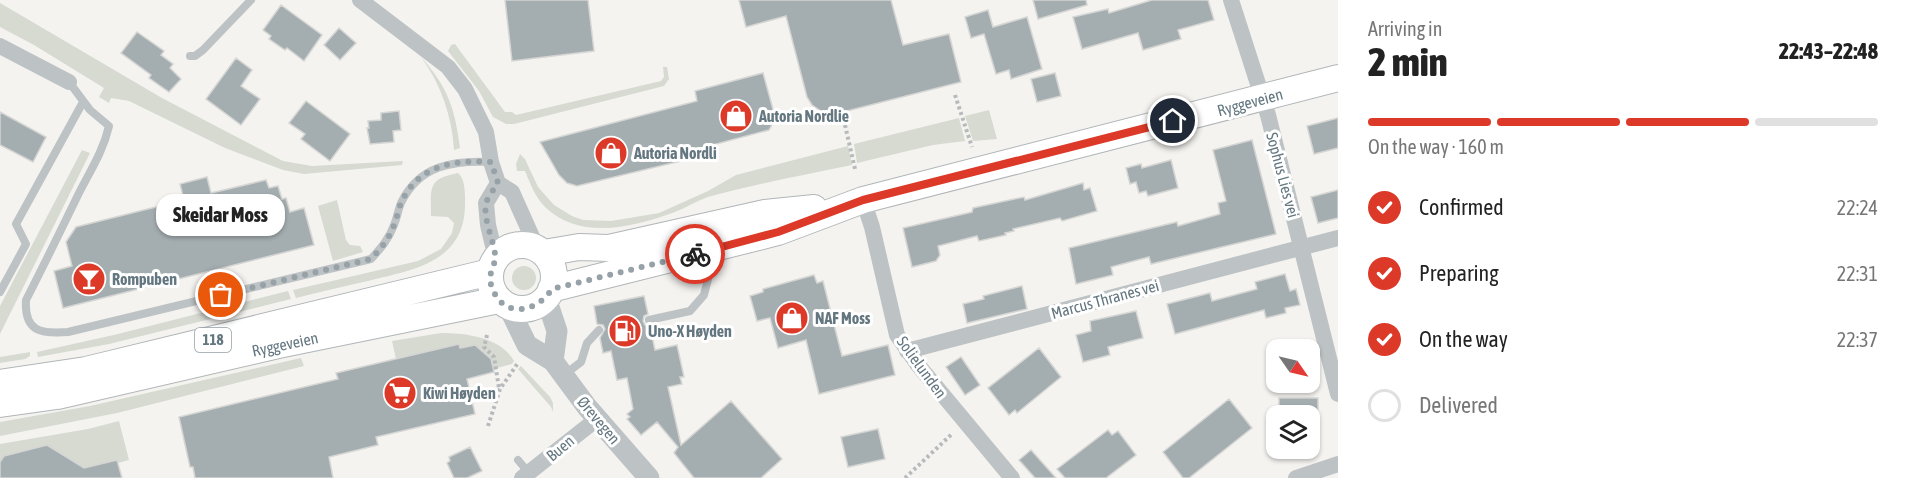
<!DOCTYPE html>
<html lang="en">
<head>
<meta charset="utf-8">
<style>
	body { margin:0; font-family:"Asap Condensed",sans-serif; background:#f2f2f2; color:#222; height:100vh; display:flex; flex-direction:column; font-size:22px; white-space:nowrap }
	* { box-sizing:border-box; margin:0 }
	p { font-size:20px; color:#767676 }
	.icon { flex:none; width:33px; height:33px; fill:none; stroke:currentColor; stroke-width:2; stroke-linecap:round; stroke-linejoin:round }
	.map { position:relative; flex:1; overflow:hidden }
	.side { display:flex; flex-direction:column; background:#fff; width:570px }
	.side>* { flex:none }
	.needle { width:39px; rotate:124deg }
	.tools { position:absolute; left:1266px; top:339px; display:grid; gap:12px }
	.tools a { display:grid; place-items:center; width:54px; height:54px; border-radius:12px; background:#fff; box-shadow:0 2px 4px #0004; font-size:30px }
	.pin { position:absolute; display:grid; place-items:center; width:51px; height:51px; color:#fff; margin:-26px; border:3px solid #fff; border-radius:50%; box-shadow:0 2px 6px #0007 }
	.courier { position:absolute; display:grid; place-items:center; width:60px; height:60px; margin:-30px; border:4px solid #dc3928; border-radius:50%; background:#fff; color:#222; box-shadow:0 2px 8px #0007 }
	.bubble { position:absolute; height:42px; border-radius:18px; background:#fff; box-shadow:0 2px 4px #0004; font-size:20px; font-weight:800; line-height:42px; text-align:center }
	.head em { font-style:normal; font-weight:800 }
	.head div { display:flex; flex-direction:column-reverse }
	.head { display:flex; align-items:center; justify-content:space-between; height:102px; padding:0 30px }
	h1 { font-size:39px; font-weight:800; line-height:45px }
	.bar { display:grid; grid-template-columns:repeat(4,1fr); gap:9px 6px; align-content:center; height:72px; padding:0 30px }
	.bar i { height:8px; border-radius:4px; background:#e0e0e0 }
	.bar .on { background:#dc3928 }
	.bar p { grid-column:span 4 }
	ol { padding:0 30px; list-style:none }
	li { display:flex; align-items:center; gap:18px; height:66px }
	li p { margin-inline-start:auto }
	li .icon { padding:6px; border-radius:50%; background:#dc3928; color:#fff; stroke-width:4 }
	li:last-child { color:#767676 }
	li i { width:33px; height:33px; border:3px solid #e0e0e0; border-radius:50% }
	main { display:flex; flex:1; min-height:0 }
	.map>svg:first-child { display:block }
	.green { fill:#d6dad1 }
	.building { fill:#a4aeb1; stroke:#d5d5d3; stroke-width:1.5 }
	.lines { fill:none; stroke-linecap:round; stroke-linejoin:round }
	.primary-casing { stroke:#b0b6b8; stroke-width:28 }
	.path { stroke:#b7babc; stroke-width:4; stroke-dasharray:3 3; stroke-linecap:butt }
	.service { stroke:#bdc2c4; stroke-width:8 }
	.minor { stroke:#bdc2c4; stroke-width:16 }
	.tertiary { stroke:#bdc2c4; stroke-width:21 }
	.primary { stroke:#fff; stroke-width:26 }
	.done { stroke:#96a2a7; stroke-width:6; stroke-dasharray:0 10.8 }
	.route { stroke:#dc3928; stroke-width:8 }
	.labels { text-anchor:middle; stroke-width:6; stroke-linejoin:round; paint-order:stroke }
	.shield { fill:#fff; stroke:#92a0a6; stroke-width:1.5 }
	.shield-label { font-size:15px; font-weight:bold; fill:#647780 }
	.street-label { font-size:16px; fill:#647780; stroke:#fff }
	.poi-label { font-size:16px; font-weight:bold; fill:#647780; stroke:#fff; text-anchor:start }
</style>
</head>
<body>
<main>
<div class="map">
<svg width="1338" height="478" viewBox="0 0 1338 478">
	<rect width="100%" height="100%" fill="#f4f3f0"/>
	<path class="green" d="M0 3 162 98 283 161 312 166 403 161 402 165 304 174 283 170 225 148 129 101 111 98 109 103 99 97 104 88 34 45 0 27Z
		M455 44 505 112H512L516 115 661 81 664 77 663 67H667L669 79 664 86 514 124H506L493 117 479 91 448 51 451 45Z
		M421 57C448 87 455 109 460 148L454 150C452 117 441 84 421 57Z
		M989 110 997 139 973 141 965 116Z
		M959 118 965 141 933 145 857 163 854 144Z
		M848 146 852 165C804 175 755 184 708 197 696 201 686 208 675 212 634 227 580 241 545 207 535 197 530 183 525 171H517L516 164 520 154 525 159 538 187 554 205 572 216 583 220 611 221 659 213 708 191 736 175Z
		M82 150 90 153 0 334V306Z
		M458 173C466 179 465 197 465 207 463 263 412 270 368 281 344 286 320 292 296 298L293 290 418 261 441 249 452 233 454 223 448 217 431 216C431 188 427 179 458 173Z
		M337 200 346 240 350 245 360 246 363 252 333 261 318 206Z
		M512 278a12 12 0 1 1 24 0a12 12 0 1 1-24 0Z
		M288 291 291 299 109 344 38 357 37 352 118 334Z
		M441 333C465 333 501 337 514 361L512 364 493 369 492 363 493 362 475 345 460 348 459 345 396 359 392 341Z
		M30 352V356L25 359 0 363V357Z
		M301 358 304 366 117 413 0 436V422L90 406Z
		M521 366 550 397 553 403V412L551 407 518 369Z
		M119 421 129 460 118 463 116 460 84 468 46 445 4 456 0 462V444L88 429Z"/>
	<path class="building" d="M505 0H588L594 51 512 61Z
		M739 0H891L903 45 949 34 961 82 839 113 831 114 821 111 812 105 807 97 786 16 746 27Z
		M1033 0H1086L1087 5 1038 19Z
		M1152 0H1208L1214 20 1178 30 1181 39 1143 50 1138 33 1082 49 1073 17 1108 9 1109 13Z
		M281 5 322 35 304 61 287 48 285 50 269 39 271 36 263 30Z
		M988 10 993 27 1027 17 1042 69 1011 79 1009 70 996 74 984 34 971 38 965 17Z
		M339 28 356 43 340 60 324 45Z
		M137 32 164 51 161 55 173 64 170 68 181 79 169 92 149 78 151 75 121 53Z
		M236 58 252 70 241 86 260 99 241 125 206 99Z
		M763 73 774 113 775 119 769 130 679 154 681 161 577 186 567 183 559 175 540 142 697 101 695 91Z
		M1055 73 1061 96 1037 102 1031 79Z
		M306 101 350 134 330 161 301 139 305 134 289 123Z
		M399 111 401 130 393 131 394 142 370 144 367 128H369L368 121 381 120V113Z
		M0 112 46 137 33 162 0 145Z
		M1338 118V148L1314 154 1307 126Z
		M1252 140 1276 234 1151 264 1149 257 1111 267 1113 275 1076 284 1069 248 1177 222 1178 226 1220 214 1218 203 1226 201 1213 150Z
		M1171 160 1178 188 1148 196 1146 191 1139 193 1136 182 1130 184 1126 168 1141 164 1142 168Z
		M207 177 211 193 266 180 269 188 278 186 282 199 286 198 290 212 304 208 314 245 63 308 54 271 72 266 66 242 76 227 184 200 180 184Z
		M1083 183 1084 190 1090 188 1097 211 1062 221 1060 218 1013 229 1014 231 1005 233 1006 235 979 241 977 236 938 246 940 255 936 261 912 267 903 228 972 212 973 208 1024 197 1025 200Z
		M1338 190V218L1318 223 1311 197Z
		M1285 274 1290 291 1296 289 1300 305 1285 308 1286 313 1266 318 1264 310 1175 334 1167 304 1210 293 1212 301 1257 289 1255 282Z
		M814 275 817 283 823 281 842 356 888 345 895 375 819 394 806 340 778 348 770 318 757 321 750 296 763 292V289Z
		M1022 286 1027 309 967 323 963 304 984 299 983 296Z
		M644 296 648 314 644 316 643 321 645 325 650 326 655 350 677 345 684 377H680L682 384 668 387 681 445 731 401 782 459 761 478H694L674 453 678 447 657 422 641 435 627 419 630 417 627 414 633 409 627 378 617 380 611 351 603 353 600 338 605 329 603 325 597 324 594 306Z
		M1136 311 1143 338 1108 347 1110 355 1083 362 1076 335 1091 331 1090 321Z
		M459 344 460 348 475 345 491 359 494 372 467 379 475 414 376 437 378 445 329 457 333 478H195L193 467H190L179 417 338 379 336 373Z
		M1039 348 1061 377 1017 413 1015 410 1009 415 988 388Z
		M961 357 980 385 965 395 946 367Z
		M1279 398H1318V416H1279Z
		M1229 399 1252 428 1189 478H1183L1163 452Z
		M878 429 885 459 848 467 841 437Z
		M1108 430 1112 435 1118 431 1136 455 1106 478H1065L1057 469Z
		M47 445 84 468 117 460 122 478H0V462L4 456Z
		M470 447 482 471 467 478H454L447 463 450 461 449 457Z
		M1031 450 1056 478H1035L1019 460Z"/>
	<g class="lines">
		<g class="primary-casing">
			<path id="primary" d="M490 277a32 32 0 1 1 64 0a32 32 0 1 1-64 0Z
				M544 253 579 247 609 248 765 213 814 208
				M551 289 778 232 863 200 1338 78
				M0 383 86 370 490 272
				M0 404 57 396 278 345 499 300"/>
		</g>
		<path class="path" d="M955 95 972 147
			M845 125 855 169
			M487 335 484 347 494 357 499 388
			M488 426 500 389 518 363
			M905 478 953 433"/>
		<path class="service" d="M190 56H195L203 50 251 0
			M69 82 90 110 109 126C103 152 90 171 78 195 61 230 44 265 26 300 24 332 41 334 68 332L371 259C381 248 389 239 394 225 397 218 398 210 401 203 419 165 454 160 491 162
			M0 292 26 244 16 224 83 102
			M649 320 690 311 704 295 715 252
			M564 375 581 362 587 343 599 330
			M518 460 529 473"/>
		<path class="minor" d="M360 0 448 67 465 89 486 132 491 162 498 183 512 192 537 248
			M1231 0 1268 115 1338 394
			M0 46 69 82
			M863 200 872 227 897 335 918 365 1012 478
			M496 258 488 225 486 203 498 183
			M907 351 1338 238
			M522 478 597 419
			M1296 478 1338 464"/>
		<path class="tertiary" d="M546 298 557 331 553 361
			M508 306 527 345 553 361 587 407 649 478"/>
		<use href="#primary" class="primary"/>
	</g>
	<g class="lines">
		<path class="done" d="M221 295 371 259C381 248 389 239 394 225 397 218 398 210 401 203 419 164 454 160 491 162L498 183C494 189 488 197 486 203 483 219 493 238 495 254 497 266 485 273 493 290 505 319 537 312 552 289L695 254"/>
		<path class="route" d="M695 254 778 232 863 200 1173 121"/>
	</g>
	<defs>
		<g id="shop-disc" transform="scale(1.725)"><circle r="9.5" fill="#dc3928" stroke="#fff"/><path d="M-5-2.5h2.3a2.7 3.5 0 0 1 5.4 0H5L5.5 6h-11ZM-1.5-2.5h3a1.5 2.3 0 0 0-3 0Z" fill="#fff"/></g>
		<g id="bar-disc" transform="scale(1.725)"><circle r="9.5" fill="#dc3928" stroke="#fff"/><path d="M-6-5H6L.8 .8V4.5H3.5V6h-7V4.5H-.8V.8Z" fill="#fff"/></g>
		<g id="fuel-disc" transform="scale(1.725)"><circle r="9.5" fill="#dc3928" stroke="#fff"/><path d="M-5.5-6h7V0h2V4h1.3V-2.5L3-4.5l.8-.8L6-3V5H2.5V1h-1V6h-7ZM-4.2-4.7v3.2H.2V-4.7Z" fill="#fff"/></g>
		<g id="supermarket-disc" transform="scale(1.725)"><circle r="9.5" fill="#dc3928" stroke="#fff"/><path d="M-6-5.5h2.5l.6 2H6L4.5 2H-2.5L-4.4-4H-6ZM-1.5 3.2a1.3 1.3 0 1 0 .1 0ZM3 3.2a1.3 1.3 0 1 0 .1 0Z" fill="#fff"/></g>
	</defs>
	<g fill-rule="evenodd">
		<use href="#shop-disc" x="736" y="116"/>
		<use href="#shop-disc" x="611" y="153"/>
		<use href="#bar-disc" x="89" y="279"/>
		<use href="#shop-disc" x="792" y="318"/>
		<use href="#fuel-disc" x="625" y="331"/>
		<use href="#supermarket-disc" x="400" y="393"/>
	</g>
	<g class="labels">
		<rect class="shield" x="195" y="328" width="36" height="24" rx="4.5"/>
		<g class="shield-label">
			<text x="213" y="345">118</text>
		</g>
		<g class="street-label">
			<text transform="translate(1250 102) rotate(-15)" y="6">Ryggeveien</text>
			<text transform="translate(1283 175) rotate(75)" y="6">Sophus Lies vei</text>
			<text transform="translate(1105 299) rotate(-15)" y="6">Marcus Thranes vei</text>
			<text transform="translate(285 344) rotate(-12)" y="6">Ryggeveien</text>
			<text transform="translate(922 367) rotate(54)" y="6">Solielunden</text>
			<text transform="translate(599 420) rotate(50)" y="6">Ørevegen</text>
			<text transform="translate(560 448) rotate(-40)" y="6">Buen</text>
		</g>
		<g class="poi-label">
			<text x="759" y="122">Autoria Nordlie</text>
			<text x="634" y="159">Autoria Nordli</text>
			<text x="112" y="285">Rompuben</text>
			<text x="815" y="324">NAF Moss</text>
			<text x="648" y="337">Uno-X Høyden</text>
			<text x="423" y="399">Kiwi Høyden</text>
		</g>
	</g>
</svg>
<div class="tools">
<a><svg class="needle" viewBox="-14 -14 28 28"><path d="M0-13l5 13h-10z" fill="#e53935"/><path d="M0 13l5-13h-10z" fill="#767676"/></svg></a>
<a><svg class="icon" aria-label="layers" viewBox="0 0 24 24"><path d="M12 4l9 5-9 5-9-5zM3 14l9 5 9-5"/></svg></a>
</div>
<div class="pin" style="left:221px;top:295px;background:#ea580c"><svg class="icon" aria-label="bag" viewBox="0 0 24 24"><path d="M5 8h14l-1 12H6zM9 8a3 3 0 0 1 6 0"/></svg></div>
<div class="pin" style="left:1173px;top:121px;background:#1f2937"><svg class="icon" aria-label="home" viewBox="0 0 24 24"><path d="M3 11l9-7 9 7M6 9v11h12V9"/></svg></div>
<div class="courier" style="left:695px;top:254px"><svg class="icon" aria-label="bike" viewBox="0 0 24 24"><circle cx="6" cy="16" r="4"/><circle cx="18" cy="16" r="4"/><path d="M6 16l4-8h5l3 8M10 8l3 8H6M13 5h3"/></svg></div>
<div class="bubble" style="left:156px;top:194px;width:129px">Skeidar Moss</div>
</div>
<section class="side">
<div class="head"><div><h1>2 min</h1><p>Arriving in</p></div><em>22:43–22:48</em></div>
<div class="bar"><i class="on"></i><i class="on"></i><i class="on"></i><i></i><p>On the way · 160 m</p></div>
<ol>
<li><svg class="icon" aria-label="check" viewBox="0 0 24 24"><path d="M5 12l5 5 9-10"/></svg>Confirmed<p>22:24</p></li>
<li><svg class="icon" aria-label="check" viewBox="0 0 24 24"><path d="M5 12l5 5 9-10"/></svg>Preparing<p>22:31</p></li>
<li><svg class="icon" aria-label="check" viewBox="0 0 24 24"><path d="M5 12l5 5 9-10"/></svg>On the way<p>22:37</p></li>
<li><i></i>Delivered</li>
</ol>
</section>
</main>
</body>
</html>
